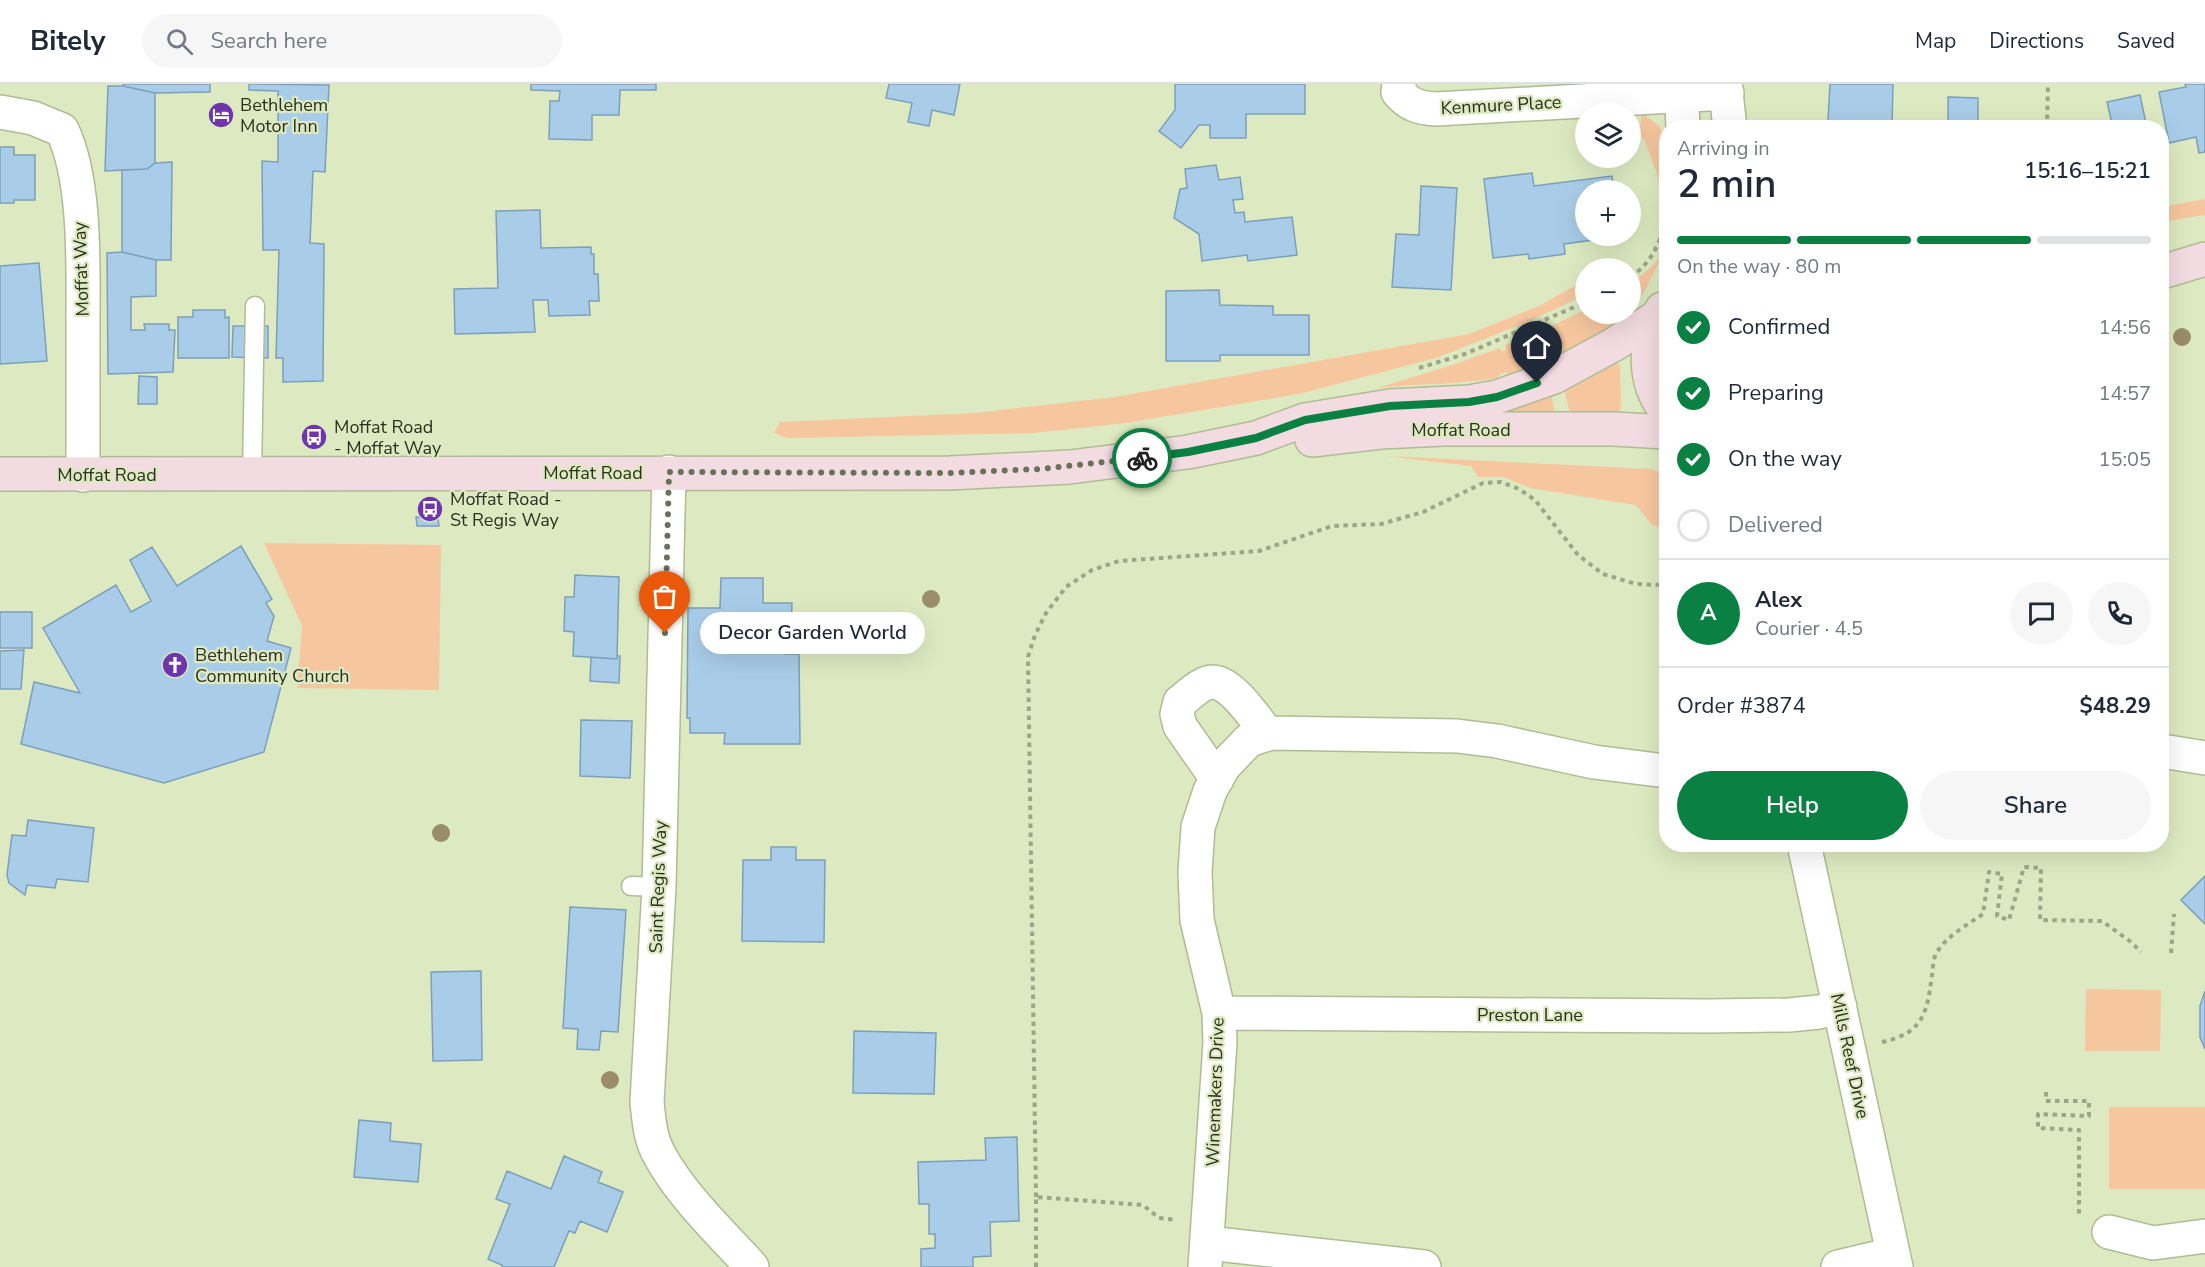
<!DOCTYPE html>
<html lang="en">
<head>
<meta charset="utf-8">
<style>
	body { margin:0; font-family:"Nunito Sans",sans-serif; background:#f6f6f7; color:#1f2937; height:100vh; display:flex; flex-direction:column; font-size:22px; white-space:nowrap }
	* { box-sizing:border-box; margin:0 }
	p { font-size:20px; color:#747a83 }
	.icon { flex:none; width:33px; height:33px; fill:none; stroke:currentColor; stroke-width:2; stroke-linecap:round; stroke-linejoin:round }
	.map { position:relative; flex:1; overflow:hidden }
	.sheet { position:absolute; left:1659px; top:36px; width:510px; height:732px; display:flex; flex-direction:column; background:#fff; border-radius:24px; box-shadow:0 6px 24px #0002 }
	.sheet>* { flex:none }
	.tools { position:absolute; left:1575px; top:18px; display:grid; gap:12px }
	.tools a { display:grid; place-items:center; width:66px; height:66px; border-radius:50%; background:#fff; box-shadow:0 6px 24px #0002; font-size:30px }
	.pin { position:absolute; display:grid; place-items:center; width:51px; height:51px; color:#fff; margin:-62px -26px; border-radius:50% 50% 50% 0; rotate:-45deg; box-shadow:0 0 6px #0007 }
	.pin .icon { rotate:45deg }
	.courier { position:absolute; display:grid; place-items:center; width:60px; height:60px; margin:-30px; border:4px solid #0b8043; border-radius:50%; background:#fff; color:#222; box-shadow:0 2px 8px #0007 }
	.bubble { position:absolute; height:42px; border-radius:21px; background:#fff; box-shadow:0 6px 24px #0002; font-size:20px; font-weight:600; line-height:42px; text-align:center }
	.overview em { font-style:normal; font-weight:600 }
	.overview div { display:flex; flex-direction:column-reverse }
	.overview { display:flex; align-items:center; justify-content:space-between; height:102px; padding:0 18px }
	h1 { font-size:39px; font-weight:600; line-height:45px }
	.bar { display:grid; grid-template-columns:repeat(4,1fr); gap:9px 6px; align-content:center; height:72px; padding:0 18px }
	.bar i { height:8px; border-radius:4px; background:#e0e1e3 }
	.bar .on { background:#0b8043 }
	.bar p { grid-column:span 4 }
	.line { display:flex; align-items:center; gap:15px; padding:0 18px; border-top:2px solid #e0e1e3 }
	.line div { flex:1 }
	.round { display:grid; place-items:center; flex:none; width:63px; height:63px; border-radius:32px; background:#f6f6f7 }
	ol { padding:0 18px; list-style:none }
	li { display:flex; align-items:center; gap:18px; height:66px }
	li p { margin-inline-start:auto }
	li .icon { padding:6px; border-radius:50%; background:#0b8043; color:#fff; stroke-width:4 }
	li:last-child { color:#747a83 }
	li i { width:33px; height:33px; border:3px solid #e0e1e3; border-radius:50% }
	.action { display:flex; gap:12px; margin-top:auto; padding:12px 18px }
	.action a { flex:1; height:69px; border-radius:36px; background:#0b8043; color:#fff; font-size:24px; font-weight:600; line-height:69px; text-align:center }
	.action a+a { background:#f6f6f7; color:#1f2937 }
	header { display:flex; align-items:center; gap:36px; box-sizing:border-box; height:84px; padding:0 30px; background:#fff; border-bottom:2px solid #e0e1e3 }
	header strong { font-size:28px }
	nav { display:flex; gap:33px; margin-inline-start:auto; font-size:21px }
	.search { width:420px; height:54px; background:#f6f6f7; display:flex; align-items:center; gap:15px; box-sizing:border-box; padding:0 21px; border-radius:33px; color:#747a83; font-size:22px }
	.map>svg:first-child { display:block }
	.green { fill:#f6c79f }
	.building { fill:#a9cde9; stroke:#7c9fba; stroke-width:1.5 }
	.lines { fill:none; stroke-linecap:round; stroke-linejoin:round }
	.service-casing { stroke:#afbb94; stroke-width:21 }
	.minor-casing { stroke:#afbb94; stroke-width:36 }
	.tertiary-casing { stroke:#afbb94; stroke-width:36 }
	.secondary-casing { stroke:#afbb94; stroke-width:36 }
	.path { stroke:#9ca687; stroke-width:4; stroke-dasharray:4.5 4.5; stroke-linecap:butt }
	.service { stroke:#fff; stroke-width:18 }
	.minor { stroke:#fff; stroke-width:33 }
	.tertiary { stroke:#fff; stroke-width:33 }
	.secondary { stroke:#f2dbe1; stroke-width:33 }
	.tree { fill:#9a8d6a }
	.done { stroke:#697158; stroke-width:6; stroke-dasharray:0 10.8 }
	.route { stroke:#0b8043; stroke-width:8 }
	.labels { text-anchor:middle; stroke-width:4.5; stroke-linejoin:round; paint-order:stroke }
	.poi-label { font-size:18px; fill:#2b3020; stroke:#ddeac1; text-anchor:start }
	.street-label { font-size:18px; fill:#2b3020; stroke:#ddeac1 }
</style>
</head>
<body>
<header>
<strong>Bitely</strong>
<div class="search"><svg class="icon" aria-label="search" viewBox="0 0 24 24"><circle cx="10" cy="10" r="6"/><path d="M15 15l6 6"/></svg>Search here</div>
<nav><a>Map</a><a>Directions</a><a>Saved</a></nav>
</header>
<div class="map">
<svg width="2205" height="1183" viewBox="0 0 2205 1183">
	<rect width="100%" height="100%" fill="#ddeac1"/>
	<path class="green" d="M1642 29 1659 42 1666 54V143L1662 139C1667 109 1654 82 1644 55L1639 52Z
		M2205 115V131L2162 138V123Z
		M1664 167 1646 205 1631 226V201L1656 178Z
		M1585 196V211L1530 237 1436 274 1299 310 1126 339 1034 349 792 354 783 353 774 349 780 338 975 329 1115 313 1469 250 1539 222Z
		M1585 226 1586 230H1627L1603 251 1557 274 1543 246Z
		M1531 252 1541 280 1509 291 1506 288 1500 290 1497 294C1456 301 1415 299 1374 305L1449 282 1500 264 1502 268 1506 265 1505 261Z
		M1615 278H1617L1620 282 1621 325 1614 330H1570L1564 305Z
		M1551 310 1555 330 1500 332 1499 322Z
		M1386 372 1651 385 1666 391V445L1652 441 1636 421 1530 404 1503 393H1478L1471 382Z
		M264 459 441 461 439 606 297 604 302 542Z
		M2086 905 2161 906 2160 967H2085Z
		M2109 1023H2205V1105H2109Z"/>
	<path class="building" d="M123 0H210V8L155 9 123 2Z
		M249 0 329 1 325 88 313 87 310 159 324 160 323 297 283 298V274H276L279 166H263L262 77 278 78V7L249 6Z
		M531 0H656V6H620L619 31H592V56L549 55 550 17H559L560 7 531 6Z
		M889 0H960L954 31 932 26 929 42 908 38 912 19 886 14Z
		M1175 0H1305V30H1246V54H1210V41H1199L1181 64 1159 47 1175 26Z
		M1830 0H1893L1892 44H1835V37H1828Z
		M2185 0H2205V68L2199 69 2196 53 2169 59 2159 8 2186 3Z
		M108 2H123L155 9V79L147 85 105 87Z
		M2140 11 2147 44H2113L2107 18Z
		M1948 13 1978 14V41L1982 38 1987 44H1948Z
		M0 63H14V71H35V116H14V119H0Z
		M172 78 171 176H156L122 168V86L147 85 155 79Z
		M1216 81 1219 96 1240 93 1243 115 1233 116 1235 129 1244 128 1245 138 1292 133 1297 171 1248 177 1247 171 1202 177 1199 150 1174 134 1180 105 1187 104 1185 85Z
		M1532 89 1534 102 1612 92 1614 106H1586V152H1593V156L1564 160 1565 170 1529 175 1528 170 1493 174 1484 95Z
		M1421 102 1457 104 1451 206 1392 203 1396 150 1419 151Z
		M540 126 541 164 591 163V170H594V190H598L599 217H589L590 231 549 232 548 216H533L535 248 455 250 454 205 498 204 496 127Z
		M122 168 156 176V212L131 213V246H145L144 240H169V246H175L173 288 108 290 107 169Z
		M39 179 47 277 0 280V182Z
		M1219 206 1220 221 1273 222V231H1309V271H1220V277H1166V207Z
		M193 226H225V234L229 233V274H178V233H193Z
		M233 242H268V274L232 273Z
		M139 292 157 293V320H138Z
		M416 433 438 434 439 442H417Z
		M241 462 272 515 266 519 274 532 267 557 291 564 264 668 164 699 21 660 34 598 80 609 43 544 116 501 131 528 151 517 130 476 152 463 177 502Z
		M575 491 619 493 617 575 573 572 574 548 564 547 565 513H574Z
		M721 494H763V519H792L791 549H783L784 570H799L800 660H724L725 649H690V634H687L688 524H720Z
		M0 528H32V564H0Z
		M24 566 21 605H0V567Z
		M617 572H620L619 599 590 597 591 573 617 575Z
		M581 636 632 637 630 694 580 692Z
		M28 736 94 744 88 798 57 795 55 804 27 801 25 811 9 799 7 791 12 751 26 752Z
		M771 763H796V776H825L824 858 742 857 743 776H771Z
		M2205 792V840L2181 816Z
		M570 823 626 826 618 948 601 947 599 966 577 965 578 945 563 944Z
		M481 887 482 976 433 977 431 888Z
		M2205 907V965L2200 953V922Z
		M854 947 936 949 934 1010 853 1009Z
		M359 1036 391 1039 390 1057 421 1060 418 1098 354 1093Z
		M1017 1053 1019 1137 990 1138 991 1172 973 1173V1183H921V1165L935 1164V1150H929V1120H919L918 1078 986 1076 985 1054Z
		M564 1072 602 1088 598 1098 623 1108 607 1148 580 1137 575 1149 569 1147 554 1183H502V1181L488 1175 510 1120 496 1115 507 1087 551 1105Z"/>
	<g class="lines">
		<g class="service-casing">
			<path id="service" d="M252 390 255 222
				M631 802 659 803"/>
		</g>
		<g class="minor-casing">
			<path id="minor" d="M1399 0 1398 8C1409 21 1419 24 1436 25L1727 9
				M0 28 33 34 62 46C86 95 83 181 83 236 83 287 83 339 83 391
				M669 388 659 803 647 1018C649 1037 650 1055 660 1072 681 1111 722 1150 752 1183
				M2162 667 2205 674
				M1217 695 1180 642 1177 630 1180 618C1188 612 1197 602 1207 599 1228 591 1256 636 1268 650
				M1804 760 1896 1183
				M1219 929 1707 932 1789 931 1819 928 1840 923
				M2109 1148 2153 1159 2205 1152
				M1208 1159 1424 1183
				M1205 1183 1220 959 1219 929 1197 836 1195 788 1198 743 1210 707 1224 682 1249 656 1271 649 1457 652 1497 657 1594 678 1666 687
				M1838 1183 1893 1170"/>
		</g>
		<g class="tertiary-casing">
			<path id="tertiary" d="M1681 0 1683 44
				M1725 0 1730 44"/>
		</g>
		<g class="secondary-casing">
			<path id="secondary" d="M2162 188 2205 175
				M1662 225C1644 255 1642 298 1666 327
				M1312 356 1381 348 1443 345H1614L1666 348
				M0 390 950 389 1070 383 1188 368 1256 354 1305 336 1390 322 1469 318 1497 313 1554 293 1613 261 1657 233"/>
		</g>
		<path class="path" d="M2047 44 2048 0
			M1630 193C1645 184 1654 170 1660 155L1666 154
			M1537 241 1543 260
			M1419 284 1465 270 1586 218
			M2171 869 2174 830
			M1882 958C1923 949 1927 930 1932 891 1933 884 1933 874 1937 868 1948 851 1967 841 1983 830L1989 788 2002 790 1997 832 2009 836 2024 783 2041 784 2040 836 2102 837 2131 858 2141 868
			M2046 1008V1017H2089V1032L2038 1030V1044L2079 1046V1132
			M1036 1113 1028 573 1035 551 1046 529 1066 503 1092 486 1119 477 1259 467 1332 442 1381 440 1423 428 1483 399 1501 398 1519 405 1535 416 1578 471 1603 490 1636 500 1659 501 1666 494
			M1036 1183V1113L1143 1121 1159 1134 1176 1136"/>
		<use href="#service" class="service"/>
		<use href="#minor" class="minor"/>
		<use href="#tertiary" class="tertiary"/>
		<use href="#secondary" class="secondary"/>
	</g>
	<g class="tree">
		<circle cx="2182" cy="253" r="9"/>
		<circle cx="931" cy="515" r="9"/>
		<circle cx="441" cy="749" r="9"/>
		<circle cx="610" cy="996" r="9"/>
	</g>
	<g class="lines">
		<path class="done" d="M665 549 669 388 950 389 1040 385 1142 374"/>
		<path class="route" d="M1142 374 1188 368 1256 354 1305 336 1390 322 1469 318 1497 313 1537 299"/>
	</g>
	<defs>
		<g id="hotel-disc" transform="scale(1.35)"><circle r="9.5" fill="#6f35ac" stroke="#ddeac1"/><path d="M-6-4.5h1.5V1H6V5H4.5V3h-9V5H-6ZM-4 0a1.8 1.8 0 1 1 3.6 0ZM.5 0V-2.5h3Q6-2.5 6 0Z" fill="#fff"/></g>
		<g id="bus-disc" transform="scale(1.35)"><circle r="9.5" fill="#6f35ac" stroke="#ddeac1"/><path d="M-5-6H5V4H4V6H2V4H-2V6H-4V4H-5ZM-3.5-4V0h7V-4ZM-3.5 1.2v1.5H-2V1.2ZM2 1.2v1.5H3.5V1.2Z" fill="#fff"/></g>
		<g id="church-disc" transform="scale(1.35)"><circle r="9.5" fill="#6f35ac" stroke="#ddeac1"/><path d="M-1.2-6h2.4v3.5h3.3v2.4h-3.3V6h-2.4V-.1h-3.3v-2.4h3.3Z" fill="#fff"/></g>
	</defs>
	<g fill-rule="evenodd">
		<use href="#hotel-disc" x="221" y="31"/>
		<use href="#bus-disc" x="314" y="353"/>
		<use href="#bus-disc" x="430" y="425"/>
		<use href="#church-disc" x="175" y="581"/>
	</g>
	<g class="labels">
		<g class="poi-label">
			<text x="240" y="27">Bethlehem<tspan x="240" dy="21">Motor Inn</tspan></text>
			<text x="334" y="349">Moffat Road<tspan x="334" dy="21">- Moffat Way</tspan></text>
			<text x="450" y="421">Moffat Road -<tspan x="450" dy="21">St Regis Way</tspan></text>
			<text x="195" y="577">Bethlehem<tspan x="195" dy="21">Community Church</tspan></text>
		</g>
		<g class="street-label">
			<text transform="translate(1501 21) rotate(-3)" y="6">Kenmure Place</text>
			<text transform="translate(81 185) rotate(-92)" y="6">Moffat Way</text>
			<text x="1461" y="352">Moffat Road</text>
			<text x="593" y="395">Moffat Road</text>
			<text x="107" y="397">Moffat Road</text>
			<text transform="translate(658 803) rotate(-88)" y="6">Saint Regis Way</text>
			<text x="1530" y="937">Preston Lane</text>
			<text transform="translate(1850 972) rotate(78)" y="6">Mills Reef Drive</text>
			<text transform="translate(1215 1008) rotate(-88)" y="6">Winemakers Drive</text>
		</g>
	</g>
</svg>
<div class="tools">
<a><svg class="icon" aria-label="layers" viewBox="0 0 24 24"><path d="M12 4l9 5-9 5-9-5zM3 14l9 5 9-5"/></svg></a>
<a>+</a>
<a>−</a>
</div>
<div class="pin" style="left:665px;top:549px;background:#ea580c"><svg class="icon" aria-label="bag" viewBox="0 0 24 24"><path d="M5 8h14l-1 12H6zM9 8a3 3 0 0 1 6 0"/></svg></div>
<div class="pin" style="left:1537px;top:299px;background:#1f2937"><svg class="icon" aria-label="home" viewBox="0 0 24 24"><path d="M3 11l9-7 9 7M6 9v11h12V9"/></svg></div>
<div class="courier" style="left:1142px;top:374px"><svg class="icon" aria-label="bike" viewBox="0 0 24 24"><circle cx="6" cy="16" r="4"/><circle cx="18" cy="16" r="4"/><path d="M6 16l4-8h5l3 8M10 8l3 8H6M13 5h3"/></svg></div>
<div class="bubble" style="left:700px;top:528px;width:225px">Decor Garden World</div>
<section class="sheet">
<div class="overview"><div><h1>2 min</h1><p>Arriving in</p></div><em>15:16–15:21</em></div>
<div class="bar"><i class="on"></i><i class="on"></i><i class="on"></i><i></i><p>On the way · 80 m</p></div>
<ol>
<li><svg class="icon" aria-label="check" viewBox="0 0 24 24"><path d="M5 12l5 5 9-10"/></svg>Confirmed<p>14:56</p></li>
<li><svg class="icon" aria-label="check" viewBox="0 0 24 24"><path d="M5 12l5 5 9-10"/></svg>Preparing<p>14:57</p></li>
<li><svg class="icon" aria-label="check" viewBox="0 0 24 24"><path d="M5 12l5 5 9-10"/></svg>On the way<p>15:05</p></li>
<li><i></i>Delivered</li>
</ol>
<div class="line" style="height:108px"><b class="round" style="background:#0b8043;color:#fff">A</b><div><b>Alex</b><p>Courier · 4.5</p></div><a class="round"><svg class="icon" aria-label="chat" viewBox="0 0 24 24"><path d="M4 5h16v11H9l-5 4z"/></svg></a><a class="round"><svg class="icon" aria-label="phone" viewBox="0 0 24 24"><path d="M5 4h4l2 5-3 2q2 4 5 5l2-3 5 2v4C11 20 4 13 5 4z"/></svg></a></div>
<div class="line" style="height:78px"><div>Order #3874</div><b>$48.29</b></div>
<div class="action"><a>Help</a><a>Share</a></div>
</section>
</div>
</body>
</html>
